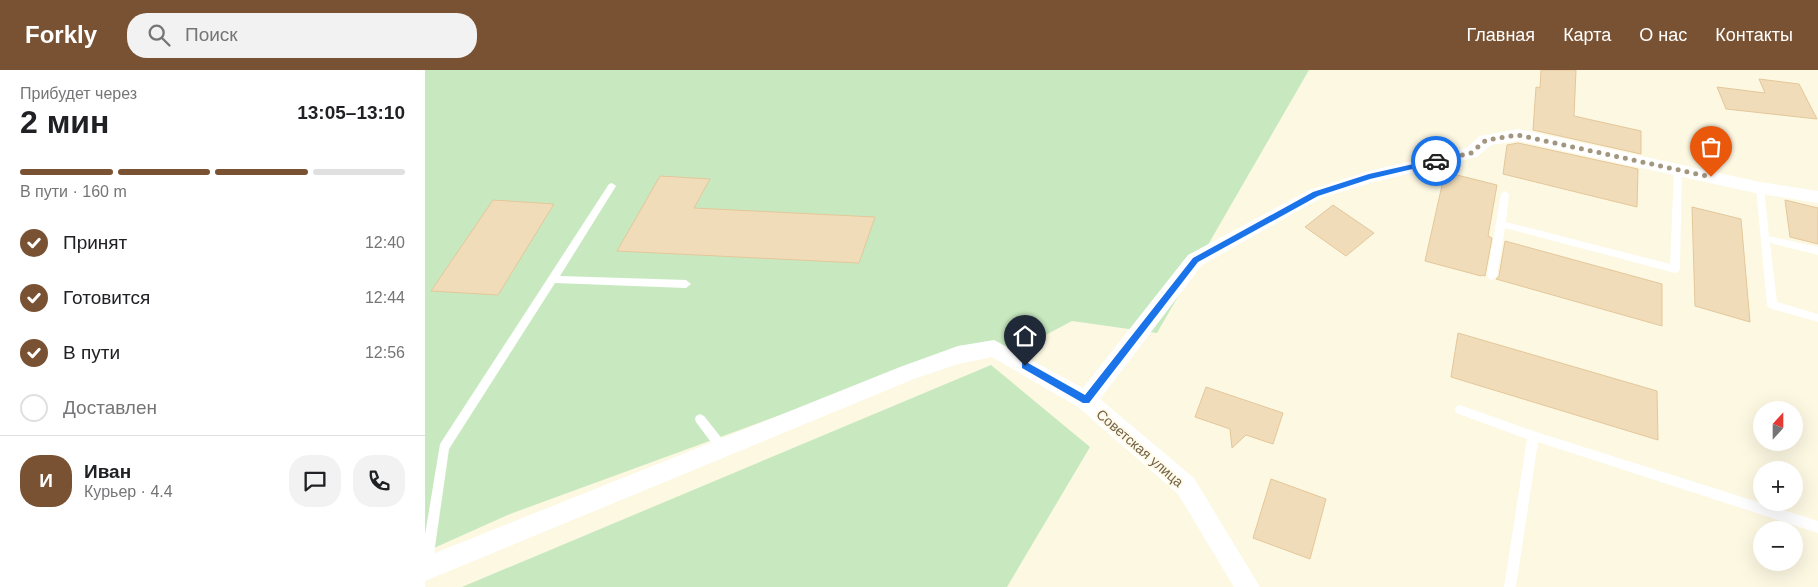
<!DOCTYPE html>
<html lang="ru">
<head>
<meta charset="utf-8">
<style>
	body { margin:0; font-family:Helvetica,sans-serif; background:#f2f2f2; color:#202124; height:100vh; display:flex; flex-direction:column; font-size:19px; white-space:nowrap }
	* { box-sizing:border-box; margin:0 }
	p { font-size:16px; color:#757577 }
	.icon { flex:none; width:28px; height:28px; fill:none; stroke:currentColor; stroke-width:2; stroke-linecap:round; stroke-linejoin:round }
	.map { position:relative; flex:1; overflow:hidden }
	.panel { display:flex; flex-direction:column; background:#fff; width:425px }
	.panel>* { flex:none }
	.needle { width:32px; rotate:21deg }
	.controls { position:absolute; left:1328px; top:331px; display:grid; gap:10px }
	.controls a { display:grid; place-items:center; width:50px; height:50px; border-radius:50%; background:#fff; box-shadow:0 5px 20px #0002; font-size:25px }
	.pin { position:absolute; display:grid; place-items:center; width:42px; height:42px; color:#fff; margin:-51px -21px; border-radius:50% 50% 50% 0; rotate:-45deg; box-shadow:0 0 5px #0007 }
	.pin .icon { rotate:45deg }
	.courier { position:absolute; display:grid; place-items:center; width:50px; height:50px; margin:-25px; border:4px solid #1a73e8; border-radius:50%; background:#fff; color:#222; box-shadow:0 1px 6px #0007 }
	.summary em { font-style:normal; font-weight:700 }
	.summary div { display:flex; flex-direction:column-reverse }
	.summary { display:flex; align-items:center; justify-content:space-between; height:85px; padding:0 20px }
	h1 { font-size:32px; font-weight:700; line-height:38px }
	.bar { display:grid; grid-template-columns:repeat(4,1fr); gap:8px 5px; align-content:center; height:60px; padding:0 20px }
	.bar i { height:6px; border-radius:4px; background:#e0e0e0 }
	.bar .current { background:#795234 }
	.bar p { grid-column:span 4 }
	.line { display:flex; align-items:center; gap:12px; padding:0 20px; border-top:1px solid #e0e0e0 }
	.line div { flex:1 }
	.round { display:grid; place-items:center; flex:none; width:52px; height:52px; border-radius:20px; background:#f2f2f2 }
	ol { padding:0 20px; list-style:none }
	li { display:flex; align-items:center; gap:15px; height:55px }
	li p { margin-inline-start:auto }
	li .icon { padding:5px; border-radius:50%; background:#795234; color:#fff; stroke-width:4 }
	li:last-child { color:#757577 }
	li i { width:28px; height:28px; border:2px solid #e0e0e0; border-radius:50% }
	header { display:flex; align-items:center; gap:30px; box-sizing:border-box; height:70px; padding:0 25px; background:#795234; color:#fff }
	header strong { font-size:24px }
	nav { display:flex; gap:28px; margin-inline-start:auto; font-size:18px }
	.search { width:350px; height:45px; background:#f2f2f2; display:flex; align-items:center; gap:12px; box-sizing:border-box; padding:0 18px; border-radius:20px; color:#757577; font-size:19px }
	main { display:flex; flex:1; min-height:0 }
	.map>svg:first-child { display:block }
	.green { fill:#c8e9c0 }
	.building { fill:#f1dcb9; stroke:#e4c79a }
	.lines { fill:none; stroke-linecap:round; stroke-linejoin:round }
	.lane { fill:#fff; fill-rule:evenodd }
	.street { fill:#fff; fill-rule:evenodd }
	.route { fill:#1a73e8 }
	.done { stroke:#a3967f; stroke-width:5; stroke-dasharray:0 9 }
	.labels { text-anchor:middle; stroke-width:4; stroke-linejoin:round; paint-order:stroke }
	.street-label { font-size:14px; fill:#736149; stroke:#fffbe8 }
</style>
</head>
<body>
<header>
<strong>Forkly</strong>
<div class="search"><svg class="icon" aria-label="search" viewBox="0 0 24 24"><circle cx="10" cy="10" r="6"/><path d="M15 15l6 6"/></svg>Поиск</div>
<nav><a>Главная</a><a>Карта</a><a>О нас</a><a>Контакты</a></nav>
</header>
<main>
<section class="panel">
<div class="summary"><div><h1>2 мин</h1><p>Прибудет через</p></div><em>13:05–13:10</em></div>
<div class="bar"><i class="current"></i><i class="current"></i><i class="current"></i><i></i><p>В пути · 160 m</p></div>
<ol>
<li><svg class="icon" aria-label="check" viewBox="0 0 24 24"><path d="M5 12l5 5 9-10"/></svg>Принят<p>12:40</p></li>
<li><svg class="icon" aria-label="check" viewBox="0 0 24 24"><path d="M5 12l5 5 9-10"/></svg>Готовится<p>12:44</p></li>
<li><svg class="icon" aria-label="check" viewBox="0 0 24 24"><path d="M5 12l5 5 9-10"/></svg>В пути<p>12:56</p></li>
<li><i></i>Доставлен</li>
</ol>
<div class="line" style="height:90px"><b class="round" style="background:#795234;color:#fff">И</b><div><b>Иван</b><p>Курьер · 4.4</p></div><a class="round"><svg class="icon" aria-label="chat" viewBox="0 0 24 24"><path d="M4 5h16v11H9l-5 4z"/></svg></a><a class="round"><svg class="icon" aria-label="phone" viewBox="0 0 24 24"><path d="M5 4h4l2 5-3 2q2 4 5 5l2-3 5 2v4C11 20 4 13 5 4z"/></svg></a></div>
</section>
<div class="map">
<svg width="1393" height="517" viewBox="0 0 1393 517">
	<rect width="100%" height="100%" fill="#fcf8e2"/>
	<path class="green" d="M0 0H884L732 263 647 251 585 284H522L85 444 0 482Z
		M566 295 665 377 582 517H37Z"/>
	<path class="building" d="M1116 0H1151L1149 46 1216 61V84L1108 60 1111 17 1115 18Z
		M1334 9 1374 14 1392 49 1301 39 1292 17 1340 23Z
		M1093 73 1213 99 1212 137 1078 104 1082 75Z
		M1020 102 1072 115 1063 166 1067 168 1060 206 1056 205V206L1000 191Z
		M235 106 285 109 269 138 450 147 434 193 192 181Z
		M68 130 129 134 73 225 6 221Z
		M1360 130 1393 138V174L1365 167Z
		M908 135 949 163 921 186 880 157Z
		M1267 137 1316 149 1325 252 1270 236Z
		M1080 171 1237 214V256L1071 209 1074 206Z
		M1033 263 1232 321 1233 370 1026 307Z
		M781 317 858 343 848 374 821 365 807 378 805 359 770 347Z
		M846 409 901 429 885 489 828 468Z"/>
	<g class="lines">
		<path class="lane" d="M1253 97 1257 100 1255 199 1253 202 1250 203 1080 158 1072 206 1067 210 1064 209 1062 206 1076 124 1080 121 1084 124 1081 152 1245 194 1249 100Z
			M187 113 191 116 135 206 261 210 266 214 261 218 130 213 24 379 7 498 5 502 0 504V465L15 374 184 114Z
			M1335 115 1339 118 1344 166 1393 177V185L1345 173 1352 232 1393 244V252L1344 238 1342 235 1331 118Z
			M1035 335 1108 361 1393 451V463L1113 372 1091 517H1079L1102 369 1031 343 1030 340 1031 337Z
			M275 344 279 346 302 375 304 379 302 383 298 384 294 383 271 352 270 349 271 346Z"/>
		<path class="street" d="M1093 59 1335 112 1393 121V133L1335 124 1093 71 1066 75 1052 87 946 113 896 128 777 195 675 329 769 408 835 517H809L753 424 653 337 567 287 533 294 489 309 0 511V487L475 297 533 276 569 270 658 318 763 185 884 120 944 101 1041 78 1055 66Z"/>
	</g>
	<path class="route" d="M1011 89 1013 90V93L945 109 893 126 773 192 664 333H658L597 298V293H603L660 325 768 188 888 122 944 104Z"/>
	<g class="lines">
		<path class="done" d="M1011 91 1046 83 1061 70 1093 65 1286 107"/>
	</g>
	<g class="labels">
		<g class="street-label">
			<text transform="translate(715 378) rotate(41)" y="5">Советская улица</text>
		</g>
	</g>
</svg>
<div class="controls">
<a><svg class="needle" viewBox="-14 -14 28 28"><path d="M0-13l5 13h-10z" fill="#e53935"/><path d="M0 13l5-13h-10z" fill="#757577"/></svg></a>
<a>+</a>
<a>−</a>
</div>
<div class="pin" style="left:1286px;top:107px;background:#ea580c"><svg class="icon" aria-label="bag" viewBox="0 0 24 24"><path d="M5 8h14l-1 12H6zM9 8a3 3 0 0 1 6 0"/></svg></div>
<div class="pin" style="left:600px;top:296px;background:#1f2937"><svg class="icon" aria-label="home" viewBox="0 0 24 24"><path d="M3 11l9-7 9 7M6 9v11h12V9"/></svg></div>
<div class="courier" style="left:1011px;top:91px"><svg class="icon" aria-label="car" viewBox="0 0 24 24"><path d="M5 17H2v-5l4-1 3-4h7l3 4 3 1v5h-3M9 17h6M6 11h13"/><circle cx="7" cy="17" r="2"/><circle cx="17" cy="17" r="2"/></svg></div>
</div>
</main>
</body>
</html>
